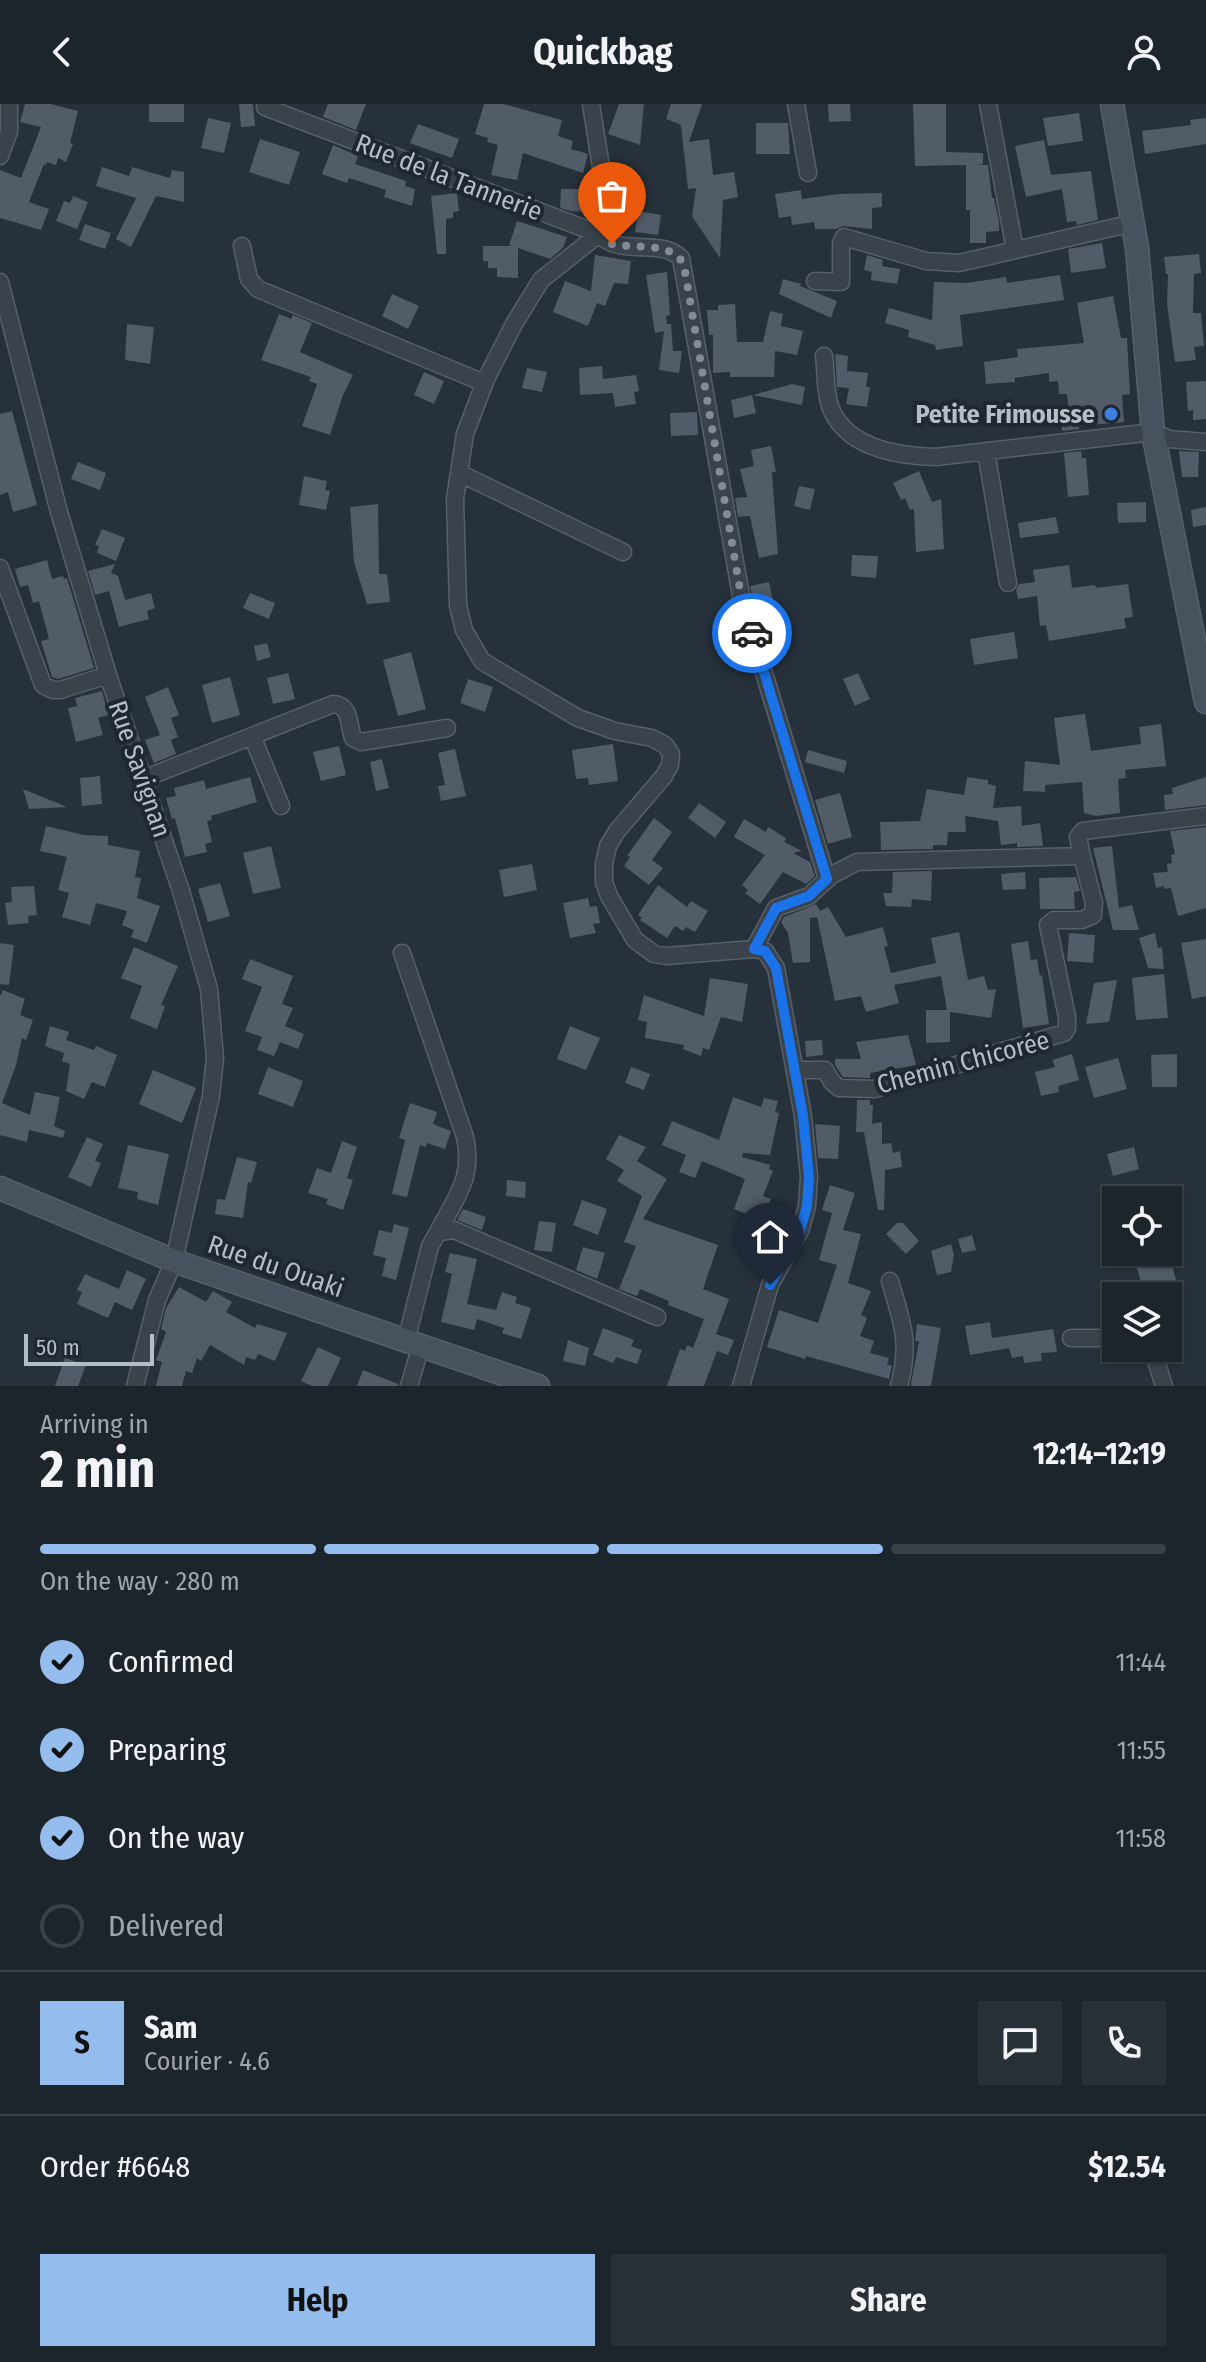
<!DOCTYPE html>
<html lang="en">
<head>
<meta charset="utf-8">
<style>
	body { margin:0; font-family:"Fira Sans Condensed",sans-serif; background:#293138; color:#f1f3f6; height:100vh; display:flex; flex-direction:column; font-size:30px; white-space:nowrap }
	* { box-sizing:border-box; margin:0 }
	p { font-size:26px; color:#a0a5a9 }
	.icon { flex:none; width:44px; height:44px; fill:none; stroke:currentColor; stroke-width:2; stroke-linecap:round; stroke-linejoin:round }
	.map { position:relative; height:1282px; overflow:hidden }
	.side { display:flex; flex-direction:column; background:#1c252c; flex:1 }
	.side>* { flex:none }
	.fabs { position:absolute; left:1102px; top:1082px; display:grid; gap:16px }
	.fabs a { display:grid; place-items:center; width:80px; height:80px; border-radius:0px; background:#1c252c; box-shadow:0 2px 6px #0004,0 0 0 2px #3a4248; font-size:40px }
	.scale { position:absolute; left:24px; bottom:20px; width:130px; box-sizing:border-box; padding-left:8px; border:4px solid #b5bdc6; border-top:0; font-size:22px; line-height:28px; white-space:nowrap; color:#b5bdc6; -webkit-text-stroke:6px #1f2730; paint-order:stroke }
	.pin { position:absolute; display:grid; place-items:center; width:68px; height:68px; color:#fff; margin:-82px -34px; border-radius:50% 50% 50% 0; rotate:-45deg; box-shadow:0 0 8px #0007 }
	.pin .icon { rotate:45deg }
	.courier { position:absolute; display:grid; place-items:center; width:80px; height:80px; margin:-40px; border:6px solid #1a73e8; border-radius:50%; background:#fff; color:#222; box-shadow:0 2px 10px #0007 }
	.headline em { font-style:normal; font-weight:700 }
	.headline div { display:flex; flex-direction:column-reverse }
	.headline { display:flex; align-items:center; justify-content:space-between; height:136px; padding:0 40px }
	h1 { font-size:52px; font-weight:700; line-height:60px }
	.bar { display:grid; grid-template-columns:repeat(4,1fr); gap:12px 8px; align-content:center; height:96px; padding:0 40px }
	.bar i { height:10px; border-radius:6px; background:#3a4248 }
	.bar .on { background:#94bded }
	.bar p { grid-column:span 4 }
	.line { display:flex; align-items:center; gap:20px; padding:0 40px; border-top:2px solid #3a4248 }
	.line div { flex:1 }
	.round { display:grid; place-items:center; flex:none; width:84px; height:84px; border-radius:0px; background:#293138 }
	ol { padding:0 40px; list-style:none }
	li { display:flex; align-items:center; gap:24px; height:88px }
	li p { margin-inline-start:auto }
	li .icon { padding:8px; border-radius:50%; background:#94bded; color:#111; stroke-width:4 }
	li:last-child { color:#a0a5a9 }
	li i { width:44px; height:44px; border:4px solid #3a4248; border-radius:50% }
	.primary-button { display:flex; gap:16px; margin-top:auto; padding:16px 40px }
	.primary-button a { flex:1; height:92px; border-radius:0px; background:#94bded; color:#111; font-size:32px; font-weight:700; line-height:92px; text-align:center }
	.primary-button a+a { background:#293138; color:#f1f3f6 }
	header { display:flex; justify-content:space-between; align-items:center; height:104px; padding:0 40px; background:#1c252c; font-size:36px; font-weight:700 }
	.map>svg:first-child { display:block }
	.building { fill:#525c68 }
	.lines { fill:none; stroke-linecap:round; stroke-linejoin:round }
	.street-casing { stroke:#586069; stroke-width:19 }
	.secondary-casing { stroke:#586069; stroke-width:25 }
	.street { stroke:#3a424b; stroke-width:16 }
	.secondary { stroke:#48525e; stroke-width:22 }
	.done { stroke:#838c95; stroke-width:8; stroke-dasharray:0 14.4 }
	.route { stroke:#1a73e8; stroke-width:10 }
	.shop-dot { fill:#3f7fe0; stroke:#1f2730; stroke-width:3 }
	.labels { text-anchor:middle; stroke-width:8; stroke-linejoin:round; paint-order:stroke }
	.street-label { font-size:26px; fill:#b5bdc6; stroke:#1f2730 }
	.poi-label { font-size:26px; font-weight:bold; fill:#b5bdc6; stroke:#1f2730; text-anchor:end }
</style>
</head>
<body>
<header><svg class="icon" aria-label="back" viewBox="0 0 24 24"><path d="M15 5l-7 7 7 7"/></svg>Quickbag<svg class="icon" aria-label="person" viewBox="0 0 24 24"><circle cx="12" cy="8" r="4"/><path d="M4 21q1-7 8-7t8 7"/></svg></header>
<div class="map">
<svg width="1206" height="1282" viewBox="0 0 1206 1282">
	<rect width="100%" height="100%" fill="#26313b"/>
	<path class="building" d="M25 0H51L78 7 70 39 73 40 66 58 58 54 56 61 47 58 46 61 44 60 29 98 49 105 41 126 0 114V66L21 74 41 23 20 18Z
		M149 0H184V18H149Z
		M239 0H253L255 22 241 23Z
		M328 0H366L356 26 323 13Z
		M484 0H503L562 16 558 32 573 37 571 45 588 50 583 69 523 49 517 76 491 71 498 41 487 38 488 34 475 30Z
		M619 0H644L640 41 608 30Z
		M671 0H702L689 38 709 35 713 71 734 68 738 93 723 96 720 154 692 112 696 84 688 85 681 21 666 15Z
		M828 0H850L851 17 829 18Z
		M913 0H946V48L983 49V60L978 61H988L992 94H994L999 118V127L986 128V139H970V106H966V61L915 62Z
		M1079 9 1083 37 1048 42 1043 14Z
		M208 14 231 19 224 49 201 44Z
		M1206 14V40L1145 50 1142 27 1191 21 1190 16Z
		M756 19H788L790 50H756Z
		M418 20 459 35 452 54 410 39Z
		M260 35 300 48 289 81 249 68Z
		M1044 36 1051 71 1091 67 1098 116 1077 121 1076 117 1067 118 1062 85 1026 93 1015 42Z
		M333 41 358 52 355 60 406 77 405 82 415 85 412 102 384 93 386 86 349 74 347 79 322 70Z
		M102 63 129 72 132 63 170 74 172 66 184 68V98L156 92 131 143 116 135 136 94 96 82Z
		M561 85H593L590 108 571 107 560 104Z
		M801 86 802 95 838 90 882 89V103L872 104V125L843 122 836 125H815L814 118 792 121 791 112 779 114 775 90Z
		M457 89 459 107 453 108V114L446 115V150H437L431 92Z
		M73 92 88 98 77 125 56 117 64 97 70 99Z
		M638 107 661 111 658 131 635 128Z
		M517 117 567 133 563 144 550 155 518 144V174L497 173V164H488V157H483V142H512L509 141Z
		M85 120 111 129 105 145 79 136Z
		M1102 139 1106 164 1071 169 1068 145Z
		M1199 150 1201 169 1194 170 1193 209H1201L1204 242 1194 243 1196 256 1175 258 1167 200 1168 170H1166L1164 153Z
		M595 151 631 157 628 180 614 179 605 202 597 199 588 222 553 208 565 177 591 187Z
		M867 151 883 156 882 162 900 165 897 180 871 176 872 168 864 166Z
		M667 168 670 211 666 212 667 220H671L673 247H682L679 269 659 266 664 227 655 229 646 171Z
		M1060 171 1064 196 960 211 963 242 936 246 935 241 908 233 909 226 885 219 889 204 932 216 934 178 967 179 1006 173 1007 179Z
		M783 175 801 180 800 182 837 197 831 214 779 190Z
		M392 190 419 202 408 225 382 212Z
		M1113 192 1121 234H1127L1130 290 1122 291 1124 318 1079 322V325L1062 327V321H1070L1067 290H1059L1058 277 1049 278V269L1015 274V278L986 280 984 258 1018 253 1017 245 1084 239 1077 199Z
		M735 200 737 238H763L770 207 783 210 781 222 803 227 797 251 775 247 774 273H730V268L713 269V231H709L707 206H718V201Z
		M279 210 291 215 293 211 312 219 300 248 353 271 343 291 330 331 302 322 317 280 309 277 311 273 261 256Z
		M127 220 154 223 150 260 125 256Z
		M835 250 848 252 847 267 868 269 866 283H870L867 303 846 300 849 284 837 283Z
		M602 262 603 275 636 271 639 287 634 288 636 300 615 303 613 289 580 291 579 264Z
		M527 264 547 268 542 288 522 284Z
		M424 268 444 277 434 300 414 291Z
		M1206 277V315L1193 316V306L1188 307 1186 278Z
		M792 280 805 283 802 301 753 291Z
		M752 291 756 309 734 314 731 296Z
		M12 307 37 401 13 408 8 388 0 391V310Z
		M697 308 698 331 671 332 670 309Z
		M771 342 776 368H772L778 450 759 454 750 412 738 413 735 394 747 393 740 365 754 362 751 346Z
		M1081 347 1082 354H1086L1089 391 1068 393 1064 349Z
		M1179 347 1199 348 1198 373H1182Z
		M78 358 106 369 100 386 71 375Z
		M919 367 932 398 941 395 944 445 916 448 914 405 910 406 905 394 901 396 893 379Z
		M304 372 327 377 325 386 330 387 326 406 299 401Z
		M799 382 815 385 810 406 794 402Z
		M1146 398V418L1118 419 1117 399Z
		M378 400 379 470H387L390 498 367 500 354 458 350 403Z
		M1206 403V421L1193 423 1191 406Z
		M1056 413 1059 429 1020 434 1018 419Z
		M102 425 125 434 116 457 97 449 99 442 95 441Z
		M852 451 878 452 876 474 851 472Z
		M47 456 52 475 63 472 64 475 67 474 94 564 58 575 52 573 41 537 49 535 39 497 33 499 28 481 20 483 15 465Z
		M115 460 111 469 118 472 125 496 151 489 155 504 147 507 149 515 119 523 109 487 95 491 88 467Z
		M1069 461 1072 484 1095 481 1096 484 1128 480 1133 513 1124 514 1126 524 1049 537 1046 521 1040 522 1037 492 1018 495 1016 486 1019 480 1035 478 1033 466Z
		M769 478 773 496 754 500 750 482Z
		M250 489 275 499 269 515 243 504Z
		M1014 528 1018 554 974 561 970 535Z
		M267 539 271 553 257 557 254 542Z
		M411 548 426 605 398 612 383 556Z
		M288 569 295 595 273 600 267 574Z
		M858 569 870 595 855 602 843 575Z
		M230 573 240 611 212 619 202 581Z
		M468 575 493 583 485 608 460 599Z
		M168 583 179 611 171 614 178 633 171 636 176 650 154 659 145 636 160 631 145 593Z
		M102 587 108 611 98 614 103 631 76 638 68 604 77 602 75 594Z
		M1085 610 1091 647 1141 640 1139 623 1161 620 1166 662 1125 666 1126 674 1118 675 1120 709 1096 712 1084 709 1082 678 1045 681V688L1023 687 1025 657 1060 661 1054 614Z
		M613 640 618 677 589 681 588 674 576 675 572 646Z
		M339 642 346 671 321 677 313 648Z
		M455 645 466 692 441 697 438 682 445 681 438 649Z
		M808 646 847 657 844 669 805 658Z
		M382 655 389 684 376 687 370 658Z
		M100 672 102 700 82 702 80 674Z
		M250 673 257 698 211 712 212 716 207 717 212 738 205 740 207 748 185 753 175 714 172 715 166 694 176 692 174 684 204 676 206 685Z
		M967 673 988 676V680L996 682 993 704 1021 702 1022 722 1040 719 1043 742 1017 743V739L1001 741 998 717 965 712 966 728H948L947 741H933V745L881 746 880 718 920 717 927 685 964 691Z
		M1206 673V701L1165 706 1164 691 1173 690 1172 684Z
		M23 685 67 703 29 705Z
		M840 689 852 733 828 740 815 696Z
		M699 699 726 718 715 734 688 714Z
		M654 714 672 728 652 756 663 764 649 781 624 762 630 753 627 752Z
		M744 715 766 728 768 723 786 734 784 738 802 747 793 749 810 758 815 772 806 780 783 768 760 800 745 789 748 786 742 781 765 751 734 733Z
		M46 722 84 731 108 732V741L140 747 135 773 141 774 137 794 160 802 147 839 131 833 134 826 122 821 127 807 96 799 90 821 62 813 69 789 58 786 67 753 40 747Z
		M1206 723V804L1178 812 1171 784 1164 785V782L1156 784 1153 769 1168 768 1167 760 1172 759 1171 751 1175 750 1170 727Z
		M271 742 281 784 253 790 243 749Z
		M1112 742 1119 804 1132 801 1139 826H1113L1093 744Z
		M532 760 537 786 504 793 499 766Z
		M932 767 931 797 912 795 911 803 886 802 883 789H892L893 768Z
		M1025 768 1026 785 1003 786 1001 770Z
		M1076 773 1080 787 1074 788 1075 805H1040L1039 774Z
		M220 779 230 812 208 818 198 785Z
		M658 781 687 803 691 797 708 807 695 828 686 823 683 827 675 822 667 834 640 816 642 814 638 811Z
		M34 782 37 811 28 812 29 819 8 821 5 799 12 798 11 783Z
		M588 794 590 803 597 802 600 819 593 820 596 829 570 834 563 799Z
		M816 800 820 807 828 803 846 833 883 823 888 842 884 843 891 869 936 859 931 834 959 828 968 876 984 872 988 886 996 885 991 914 950 908V938L926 939V906H947L941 872 894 881 899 899 866 908 861 892 835 897 817 813 810 814V858L793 859 788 829 781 818 784 813Z
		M1069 829 1095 831 1093 859 1067 857Z
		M1155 829 1158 844 1162 843 1164 865 1148 864 1139 834Z
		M1206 835V892L1192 895 1181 839Z
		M1028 837 1031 856 1037 855 1040 872 1042 871 1049 920 1023 924 1011 840Z
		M0 839 14 841 9 881 0 880Z
		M134 843 178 862 161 901 165 902 157 925 130 914 142 882 121 874Z
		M250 855 293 872 282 900 293 904 285 922 304 930 298 945 280 938 274 952 257 946 262 933 245 927 262 883 242 875Z
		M1164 870 1168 914 1136 916 1132 874Z
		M710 874 748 880 742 918 721 913 709 946 703 944 701 952 683 945 684 941 645 934 647 918 638 916 644 891 704 912Z
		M1117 876 1109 918 1086 920 1094 879Z
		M3 886 25 895 20 911 33 916 26 936 22 934 16 961 2 999 30 1011 35 988 60 993 54 1022 65 1027 63 1034 29 1026 27 1038 0 1031V892Z
		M50 922 69 928 66 936 94 946 96 942 117 951 105 983 92 978 84 995 66 987 70 960 62 957 64 949 45 942Z
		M570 922 600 934 586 966 557 955Z
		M908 931 916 961 870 969V974L843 973 835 961V955H861L856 938Z
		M822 936 823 951 806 953 805 937Z
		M1072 950 1079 976 1058 982 1059 988 1041 992 1035 968 1055 963 1052 956Z
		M1177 950V983H1152L1151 951Z
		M1118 954 1127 985 1094 994 1085 963Z
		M268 963 303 977 293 1003 258 990Z
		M631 963 650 970 644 986 625 979Z
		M153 966 196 984 182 1019 139 1000Z
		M733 993 761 1003 764 994 778 997 775 1008 779 1009 770 1051 743 1049 742 1053 770 1061 769 1065 773 1067 763 1092 771 1095 762 1116 734 1105 745 1075 702 1057 695 1074 679 1068 686 1051 662 1041 672 1017 719 1036Z
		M857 996H870V1001H873L872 1020 882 1018V1040L891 1039 893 1049 900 1047 902 1063 885 1066 884 1106H878L864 1028H856Z
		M410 999 437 1008 433 1020 451 1027 445 1045 427 1039 426 1043 420 1041 407 1093 392 1090 405 1036 399 1034Z
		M815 1020 840 1022 838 1055 818 1054Z
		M619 1031 646 1043 637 1057 667 1075 643 1115 718 1141 703 1185 729 1195 716 1230 734 1236 728 1251 717 1247 704 1282H667L680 1245 685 1247 687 1241 693 1244 704 1215 668 1201 669 1197 640 1185 637 1192 619 1185 636 1142 624 1138 642 1092 617 1077 624 1066 606 1055Z
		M87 1033 103 1040 95 1057 101 1059 91 1083 68 1073Z
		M342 1037 357 1043 347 1074 353 1076 343 1106 326 1100 328 1095 308 1089 317 1064 331 1069Z
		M128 1041 169 1050 158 1101 137 1095 138 1088 118 1084Z
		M1134 1043 1139 1065 1113 1072 1107 1050Z
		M237 1053 257 1058 251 1079 248 1078 243 1114 215 1110 217 1095 225 1096Z
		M507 1076 526 1078 525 1094 506 1092Z
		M830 1081 855 1089 843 1126 861 1130 848 1179 871 1187 861 1211 867 1214 860 1232 874 1237 870 1249 889 1254 887 1260 892 1262 889 1275 806 1252 805 1255 767 1243 779 1206 818 1219 837 1161 819 1156 832 1109 822 1106Z
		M582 1096 607 1105 598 1131 573 1121Z
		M463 1105 486 1113 482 1126 457 1116Z
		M539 1117 556 1119 552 1148 534 1146Z
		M897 1119H903L919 1137 906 1150 886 1130Z
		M394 1120 409 1124 396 1176 382 1172 386 1154 373 1151 379 1126 392 1129Z
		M972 1131 976 1146 962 1149 958 1135Z
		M951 1140 954 1151 951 1168 937 1171 931 1147Z
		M583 1143 605 1149 597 1175 576 1166Z
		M1168 1148 1176 1176 1143 1185 1135 1157Z
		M450 1149 477 1155 467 1200 496 1206 502 1188 517 1193 515 1199 531 1204 521 1235 502 1229 504 1224 477 1215 474 1226 441 1218 452 1170 445 1168Z
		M127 1166 146 1175 132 1206 115 1198 108 1214 77 1200 82 1188 77 1186 85 1170 119 1185Z
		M179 1183 206 1198 213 1187 232 1198 226 1208 255 1224 257 1220 287 1229 275 1257 258 1250 255 1256 246 1253 244 1261 210 1241 201 1257 197 1254 192 1269 186 1267 182 1282H156L162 1258 156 1256 166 1228 161 1225 166 1204Z
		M990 1218 992 1234 1053 1225 1057 1248 1041 1249 1042 1257 1024 1259 1023 1252 1012 1254 1009 1244 970 1251 965 1222Z
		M917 1220 941 1224 931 1282H912L911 1280 919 1237H915Z
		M603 1224 634 1236 631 1242 642 1246 637 1260 616 1253 613 1259 593 1251Z
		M568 1236 589 1244 585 1262 563 1257Z
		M318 1243 341 1254 328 1282H312L301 1277Z
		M65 1254 86 1261 78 1282H55Z
		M363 1266 398 1280V1282H357Z"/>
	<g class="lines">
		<g class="street-casing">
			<path id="street" d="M591 0 604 82 599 130
				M796 0 808 69
				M988 0 1015 146
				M265 3 599 130C621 154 659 133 681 154L742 497 827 775
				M0 52 9 28V0
				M599 130 541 176 514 220 486 275 465 330 455 395 458 501 464 526 482 557 578 614 615 627 652 634 665 641 671 650 670 661 664 672 617 727 608 742 604 760V778L609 792 635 836 654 850 666 852 754 845 765 847 776 864 803 1012 809 1073 807 1102 800 1127 770 1181 741 1282
				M242 142 249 175 258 185 484 279
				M815 177 841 178V139L844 133 926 157 959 159 1133 119
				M0 178 59 408 108 571 181 787 209 885 215 954 211 992 174 1157 157 1196 135 1282
				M824 252C826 268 825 287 830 302 845 344 898 352 936 353L1153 328 1169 335 1206 338
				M986 347 1008 479
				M459 369 623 448
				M0 464 43 581 53 586H60L108 571
				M252 632 281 702
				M143 675 333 600C351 601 348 620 353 634L361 638 447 624
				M754 845 776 804 809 792 832 771 857 758 1082 752 1078 733 1083 727 1206 712
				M402 849 465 1033C474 1074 456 1093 438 1128
				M795 966H825L832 978 839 984 875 985 1064 929 1067 924V913L1048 821 1054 816H1082L1093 811 1094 799 1082 752
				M890 1177C902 1219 911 1238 899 1282
				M1071 1234H1116
				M406 1237 430 1142 438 1128 454 1126 657 1213
				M1152 1244 1164 1282
				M409 1282 421 1242"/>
		</g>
		<g class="secondary-casing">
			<path id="secondary" d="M1112 0 1137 144 1153 328 1206 598
				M0 1084 174 1157 538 1282"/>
		</g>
		<use href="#street" class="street"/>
		<use href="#secondary" class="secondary"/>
	</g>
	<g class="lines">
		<path class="done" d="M612 140C634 145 675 137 684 162L742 497 752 529"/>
		<path class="route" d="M752 529 827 775 809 792 776 804 754 845 765 847 776 864 803 1012 809 1073 807 1102 800 1127 770 1181"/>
	</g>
	<circle class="shop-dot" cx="1111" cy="310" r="8"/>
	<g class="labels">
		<g class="street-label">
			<text transform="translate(449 73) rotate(21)" y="9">Rue de la Tannerie</text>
			<text transform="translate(140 665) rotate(71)" y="9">Rue Savignan</text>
			<text transform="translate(963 958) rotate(-15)" y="9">Chemin Chicorée</text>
			<text transform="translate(276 1162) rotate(19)" y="9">Rue du Ouaki</text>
		</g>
		<g class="poi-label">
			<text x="1095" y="319">Petite Frimousse</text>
		</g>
	</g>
</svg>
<div class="fabs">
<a><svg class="icon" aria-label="locate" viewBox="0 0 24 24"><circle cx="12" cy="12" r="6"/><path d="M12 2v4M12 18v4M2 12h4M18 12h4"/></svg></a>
<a><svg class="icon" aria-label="layers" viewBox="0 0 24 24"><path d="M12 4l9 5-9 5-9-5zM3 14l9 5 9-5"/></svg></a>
</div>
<div class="scale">50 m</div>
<div class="pin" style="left:612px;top:140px;background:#ea580c"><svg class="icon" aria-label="bag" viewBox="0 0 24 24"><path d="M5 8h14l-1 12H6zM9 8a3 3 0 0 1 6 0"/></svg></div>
<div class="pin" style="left:770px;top:1181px;background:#1f2937"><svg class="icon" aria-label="home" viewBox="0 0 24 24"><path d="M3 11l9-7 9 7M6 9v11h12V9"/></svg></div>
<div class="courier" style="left:752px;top:529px"><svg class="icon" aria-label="car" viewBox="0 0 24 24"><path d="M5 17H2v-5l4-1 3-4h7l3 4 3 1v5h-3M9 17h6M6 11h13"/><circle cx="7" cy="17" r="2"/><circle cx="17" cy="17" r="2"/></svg></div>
</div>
<section class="side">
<div class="headline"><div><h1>2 min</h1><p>Arriving in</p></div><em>12:14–12:19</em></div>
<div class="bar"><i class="on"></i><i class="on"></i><i class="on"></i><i></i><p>On the way · 280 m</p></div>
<ol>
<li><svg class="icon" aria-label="check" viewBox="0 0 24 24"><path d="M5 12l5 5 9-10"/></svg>Confirmed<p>11:44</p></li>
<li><svg class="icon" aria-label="check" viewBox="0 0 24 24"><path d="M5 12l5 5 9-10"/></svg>Preparing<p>11:55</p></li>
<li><svg class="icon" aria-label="check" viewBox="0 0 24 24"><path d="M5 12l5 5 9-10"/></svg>On the way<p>11:58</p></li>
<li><i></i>Delivered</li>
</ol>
<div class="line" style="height:144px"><b class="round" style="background:#94bded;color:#111">S</b><div><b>Sam</b><p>Courier · 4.6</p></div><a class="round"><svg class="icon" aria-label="chat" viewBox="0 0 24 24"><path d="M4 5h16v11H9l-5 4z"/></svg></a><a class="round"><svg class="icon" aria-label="phone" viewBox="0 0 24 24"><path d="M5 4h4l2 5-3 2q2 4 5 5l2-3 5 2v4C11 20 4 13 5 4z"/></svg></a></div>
<div class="line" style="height:104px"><div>Order #6648</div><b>$12.54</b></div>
<div class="primary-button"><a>Help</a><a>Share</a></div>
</section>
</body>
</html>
